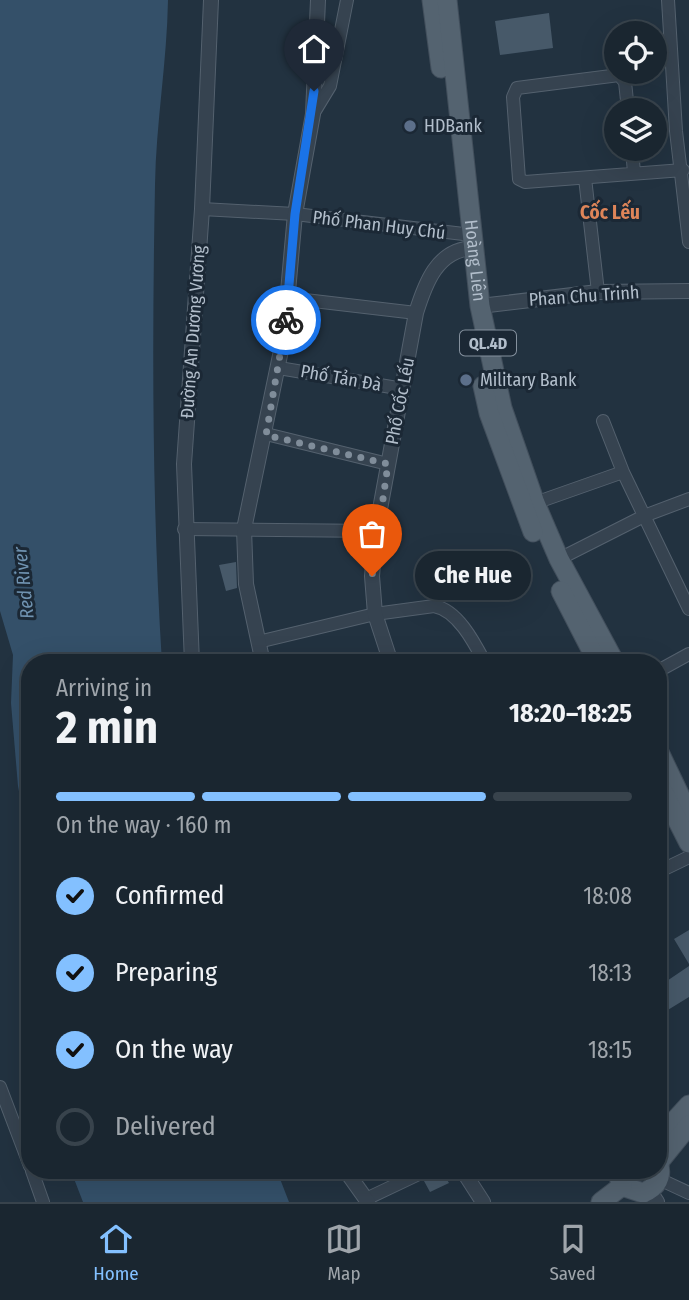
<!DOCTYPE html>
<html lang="en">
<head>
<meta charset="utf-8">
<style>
	body { margin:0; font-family:"Fira Sans Condensed",sans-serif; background:#232e38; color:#f1f3f6; height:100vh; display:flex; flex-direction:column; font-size:26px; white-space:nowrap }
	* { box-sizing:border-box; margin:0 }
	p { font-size:23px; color:#9fa5ab }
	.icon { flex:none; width:38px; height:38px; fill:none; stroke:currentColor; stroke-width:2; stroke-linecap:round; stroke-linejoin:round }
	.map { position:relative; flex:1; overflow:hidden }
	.side { position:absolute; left:21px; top:654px; width:646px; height:525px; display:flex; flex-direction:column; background:#1a2630; border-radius:28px; box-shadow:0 7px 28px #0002,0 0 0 2px #38434c }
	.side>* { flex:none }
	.fabs { position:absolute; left:604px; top:21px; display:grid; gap:14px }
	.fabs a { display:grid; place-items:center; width:63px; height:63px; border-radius:50%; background:#1a2630; box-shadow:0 7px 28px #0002,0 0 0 2px #38434c; font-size:35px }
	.pin { position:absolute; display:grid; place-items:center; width:60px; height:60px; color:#fff; margin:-72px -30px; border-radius:50% 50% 50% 0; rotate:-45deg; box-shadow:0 0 7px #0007 }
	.pin .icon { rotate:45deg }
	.courier { position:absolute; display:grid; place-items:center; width:70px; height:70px; margin:-35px; border:5px solid #1a73e8; border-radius:50%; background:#fff; color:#222; box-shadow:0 2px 9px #0007 }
	.bubble { position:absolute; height:49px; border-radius:24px; background:#1a2630; box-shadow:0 7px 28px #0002,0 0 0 2px #38434c; font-size:23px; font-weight:700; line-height:49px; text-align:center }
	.summary em { font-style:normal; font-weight:700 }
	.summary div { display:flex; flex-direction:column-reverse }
	.summary { display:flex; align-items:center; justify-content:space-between; height:119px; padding:0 35px }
	h1 { font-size:46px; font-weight:700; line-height:52px }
	.bar { display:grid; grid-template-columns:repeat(4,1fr); gap:10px 7px; align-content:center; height:84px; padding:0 35px }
	.bar i { height:9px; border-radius:5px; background:#38434c }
	.bar .current { background:#83c0ff }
	.bar p { grid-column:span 4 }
	ol { padding:0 35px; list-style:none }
	li { display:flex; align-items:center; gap:21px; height:77px }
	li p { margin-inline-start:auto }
	li .icon { padding:7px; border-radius:50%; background:#83c0ff; color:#111; stroke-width:4 }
	li:last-child { color:#9fa5ab }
	li i { width:38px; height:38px; border:4px solid #38434c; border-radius:50% }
	.menu { display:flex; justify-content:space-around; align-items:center; height:98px; border-top:2px solid #38434c; background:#1a2630; font-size:19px; color:#9fa5ab }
	.menu a { display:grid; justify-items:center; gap:4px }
	.menu .current { color:#83c0ff }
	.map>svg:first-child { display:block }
	.water { fill:#345069 }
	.building { fill:#475969 }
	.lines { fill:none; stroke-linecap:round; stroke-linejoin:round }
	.minor-casing { stroke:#54616e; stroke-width:14 }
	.tertiary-casing { stroke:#54616e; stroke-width:16 }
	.primary-casing { stroke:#424f5c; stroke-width:21 }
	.minor { stroke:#364350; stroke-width:12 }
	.tertiary { stroke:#364350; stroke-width:14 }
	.primary { stroke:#546370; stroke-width:19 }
	.done { stroke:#808d9a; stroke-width:7; stroke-dasharray:0 12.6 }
	.route { stroke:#1a73e8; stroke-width:9 }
	.service-dot { fill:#5c6f8a; stroke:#1b2835; stroke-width:2.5 }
	.labels { text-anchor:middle; stroke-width:6; stroke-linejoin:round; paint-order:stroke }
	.shield { fill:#1b2835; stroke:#85919e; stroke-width:2 }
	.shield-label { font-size:16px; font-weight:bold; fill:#b2becb }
	.poi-label { font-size:18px; fill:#b2becb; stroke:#1b2835; text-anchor:start }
	.street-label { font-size:18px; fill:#b2becb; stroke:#1b2835 }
	.neighbourhood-label { font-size:19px; font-weight:bold; fill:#de8559; stroke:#1b2835 }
	.water-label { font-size:19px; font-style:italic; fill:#7093b1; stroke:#1b2835 }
</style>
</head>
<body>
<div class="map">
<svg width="689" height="1202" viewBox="0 0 689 1202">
	<rect width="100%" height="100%" fill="#223240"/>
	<path class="water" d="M0 0H168C167 62 156 123 155 185 152 344 152 505 162 663H30V850L18 786 11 703 13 655 0 611Z
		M71 1171H277L289 1202H83Z"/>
	<path class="building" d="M549 13 553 48 500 55 495 21Z
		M236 562 237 588 226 591 219 565Z
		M689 930V964L674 939Z
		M689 966V997L658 1016V987Z
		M442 1171 449 1183 430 1192 424 1181 434 1172Z"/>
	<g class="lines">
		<g class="minor-casing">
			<path id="minor" d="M668 0 676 131 689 242
				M628 110 625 82 619 75 517 88 513 97 519 179 525 182 683 170
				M313 114 330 86 347 0
				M632 149 634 173
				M585 178 598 292
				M202 209 295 214 472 235
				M288 298 416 313
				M279 368 403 389
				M603 421 623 472 689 609
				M266 434 388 464
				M535 503 623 472
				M184 529 376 531
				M559 559 644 516 689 499
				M258 642 375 614 434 606C458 610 475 644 485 663
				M658 671 689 654
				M658 872 689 857
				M0 1087 30 1166
				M32 1171 43 1202
				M659 1179 689 1193
				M366 1199 425 1171"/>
		</g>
		<g class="tertiary-casing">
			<path id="tertiary" d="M480 306 598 292 689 291
				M192 663 184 464 202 209 211 0
				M263 663 246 584 244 529 284 336 295 214 313 114 318 0
				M391 663 375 614 372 576 376 531 416 313C425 284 437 249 474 248
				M346 1171 368 1202
				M463 1171 483 1202
				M649 1190 657 1202"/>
		</g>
		<g class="primary-casing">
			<g id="primary">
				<path d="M432 0 441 68"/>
				<path id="s1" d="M447 0 480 306 502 408 535 503 559 559 615 663"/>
				<path d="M483 386 489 413 533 532"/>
				<path d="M561 591 598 663"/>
				<path d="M658 750 689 815"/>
				<path d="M658 782 689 843"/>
				<path d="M658 1139 689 1105"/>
				<path d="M658 1163 689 1125"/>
				<path d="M617 1171 622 1186 643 1193C657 1187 663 1177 658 1162"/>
				<path d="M601 1202 622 1186"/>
			</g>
		</g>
		<use href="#minor" class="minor"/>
		<use href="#tertiary" class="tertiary"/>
		<use href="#primary" class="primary"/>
	</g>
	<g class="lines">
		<path class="done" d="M286 320 266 435 388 464 372 576"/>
		<path class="route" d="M286 320 295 214 314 91"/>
	</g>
	<g class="service-dot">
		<circle cx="410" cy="126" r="7"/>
		<circle cx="466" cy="380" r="7"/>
	</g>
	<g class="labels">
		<rect class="shield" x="460" y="330.5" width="56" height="25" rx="5"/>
		<g class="shield-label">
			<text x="488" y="349">QL.4D</text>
		</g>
		<g class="poi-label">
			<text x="424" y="132">HDBank</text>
			<text x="480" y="386">Military Bank</text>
		</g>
		<g class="street-label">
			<text transform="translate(379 225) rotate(7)" y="6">Phố Phan Huy Chú</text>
			<text dy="6" stroke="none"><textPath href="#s1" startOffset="262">Hoàng Liên</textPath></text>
			<text transform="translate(584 296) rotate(-4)" y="6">Phan Chu Trinh</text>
			<text transform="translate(193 332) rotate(-86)" y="6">Đường An Dương Vương</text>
			<text transform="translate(341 378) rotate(10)" y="6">Phố Tản Đà</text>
			<text transform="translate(400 401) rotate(-79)" y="6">Phố Cốc Lếu</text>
		</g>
		<g class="neighbourhood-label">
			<text x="610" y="219">Cốc Lếu</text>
		</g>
		<g class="water-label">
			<text transform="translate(23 583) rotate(-96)" y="7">Red River</text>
		</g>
	</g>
</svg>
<div class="fabs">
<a><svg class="icon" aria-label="locate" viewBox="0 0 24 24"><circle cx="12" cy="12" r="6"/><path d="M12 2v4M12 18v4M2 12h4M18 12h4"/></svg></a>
<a><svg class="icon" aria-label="layers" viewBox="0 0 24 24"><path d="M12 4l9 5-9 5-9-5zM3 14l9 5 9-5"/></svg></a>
</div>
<div class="pin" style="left:372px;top:576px;background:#ea580c"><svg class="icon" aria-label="bag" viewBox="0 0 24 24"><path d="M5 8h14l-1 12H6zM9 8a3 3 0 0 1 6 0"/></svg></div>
<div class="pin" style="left:314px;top:91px;background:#1f2937"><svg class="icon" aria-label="home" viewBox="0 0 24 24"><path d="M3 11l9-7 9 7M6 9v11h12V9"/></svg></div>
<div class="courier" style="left:286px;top:320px"><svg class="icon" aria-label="bike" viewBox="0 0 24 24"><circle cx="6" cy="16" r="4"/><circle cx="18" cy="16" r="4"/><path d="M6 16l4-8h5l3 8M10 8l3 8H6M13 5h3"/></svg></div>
<div class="bubble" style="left:415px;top:551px;width:116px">Che Hue</div>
<section class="side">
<div class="summary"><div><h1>2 min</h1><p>Arriving in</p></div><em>18:20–18:25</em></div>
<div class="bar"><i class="current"></i><i class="current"></i><i class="current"></i><i></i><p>On the way · 160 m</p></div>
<ol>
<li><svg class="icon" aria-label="check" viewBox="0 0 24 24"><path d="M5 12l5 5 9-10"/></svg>Confirmed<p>18:08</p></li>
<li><svg class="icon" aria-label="check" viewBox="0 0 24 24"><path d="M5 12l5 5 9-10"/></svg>Preparing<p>18:13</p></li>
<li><svg class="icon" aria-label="check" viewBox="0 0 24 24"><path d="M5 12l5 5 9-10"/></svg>On the way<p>18:15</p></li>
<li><i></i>Delivered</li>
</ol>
</section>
</div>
<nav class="menu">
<a class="current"><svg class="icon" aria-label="home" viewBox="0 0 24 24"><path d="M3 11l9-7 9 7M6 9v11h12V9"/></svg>Home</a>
<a><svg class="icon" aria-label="map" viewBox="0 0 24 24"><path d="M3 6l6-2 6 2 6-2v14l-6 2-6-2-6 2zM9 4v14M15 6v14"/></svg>Map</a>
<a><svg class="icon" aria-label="saved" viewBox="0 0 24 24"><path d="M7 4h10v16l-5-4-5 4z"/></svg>Saved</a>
</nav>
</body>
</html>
